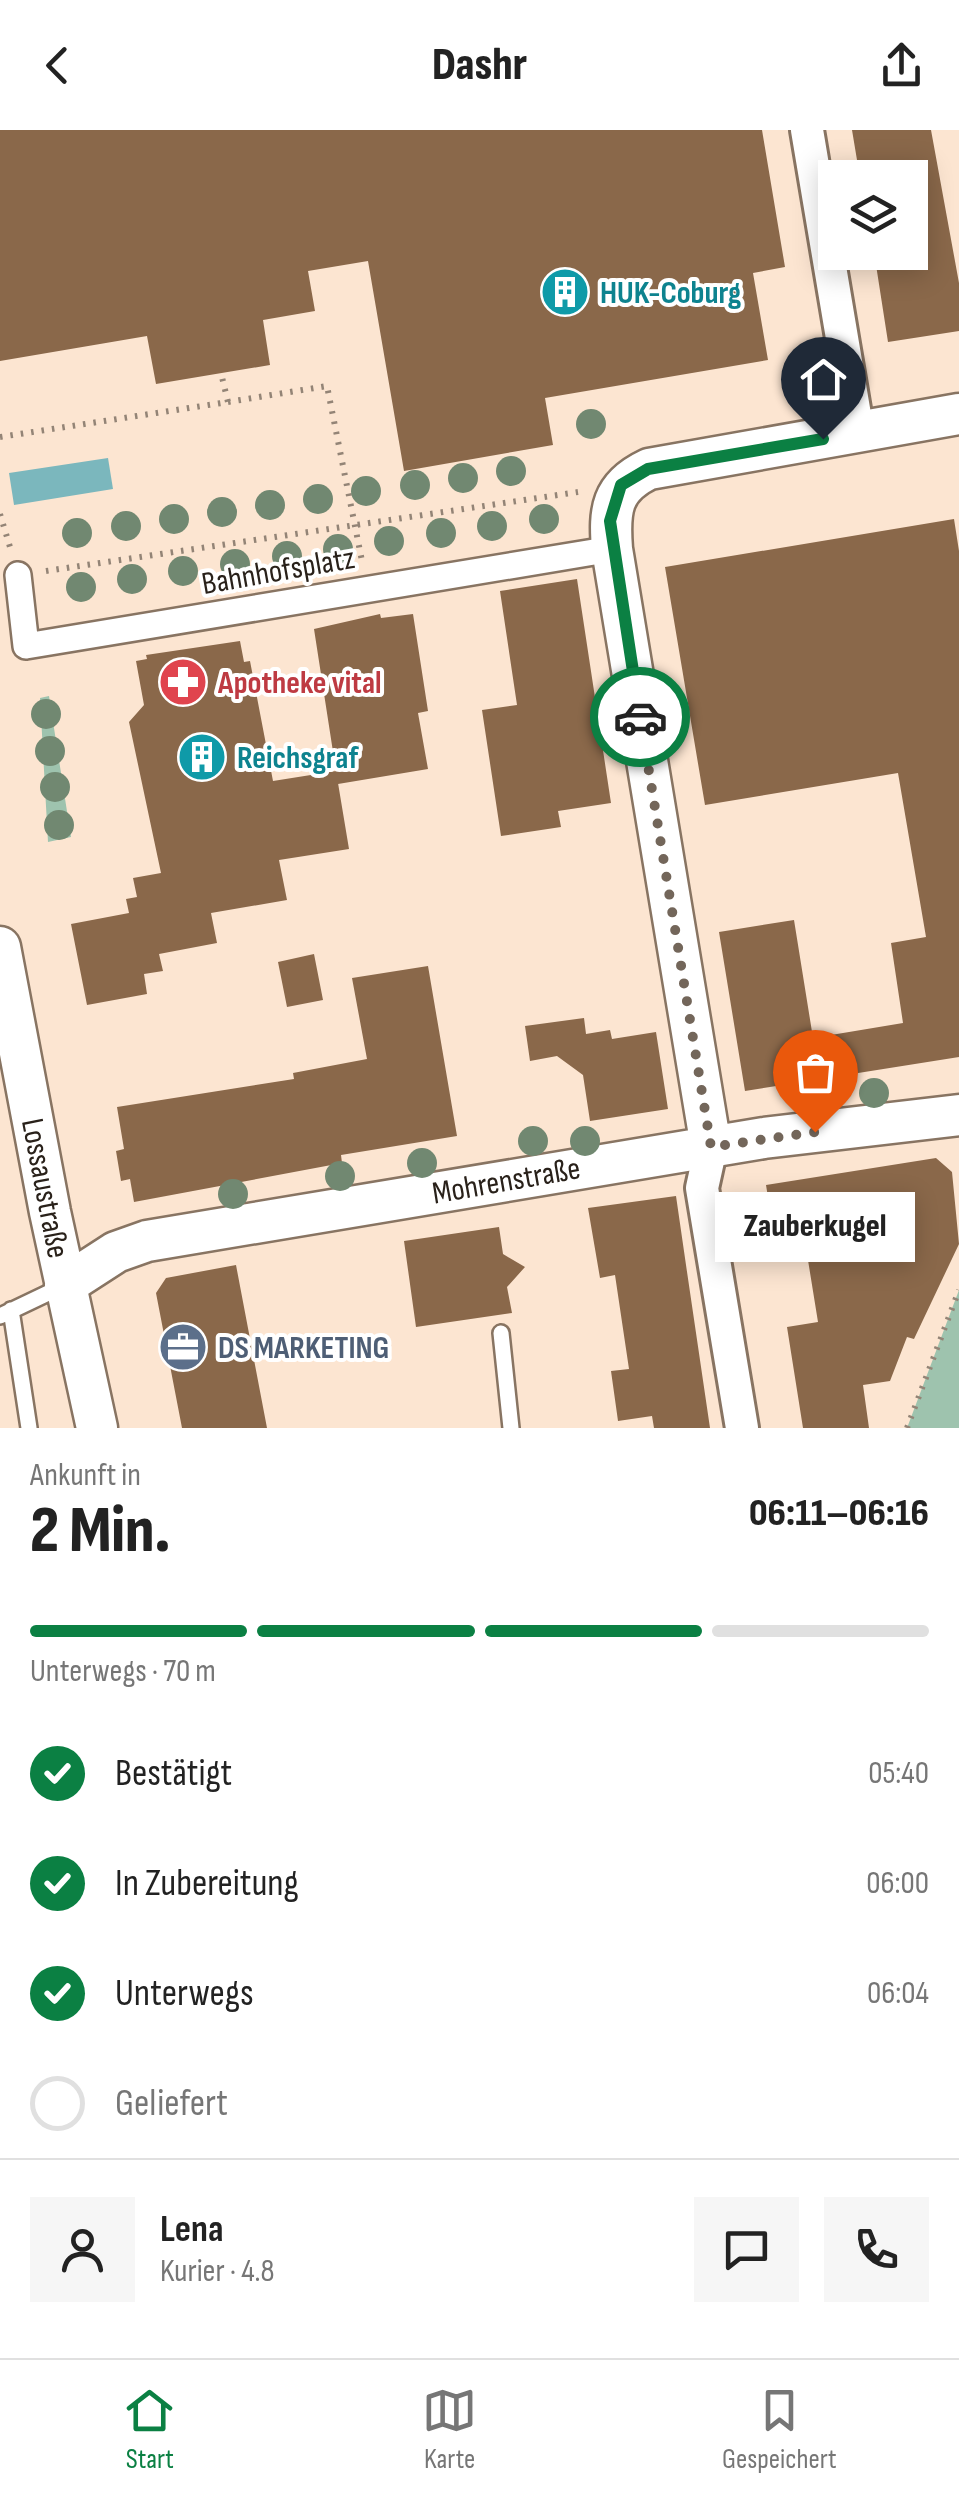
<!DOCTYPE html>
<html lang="de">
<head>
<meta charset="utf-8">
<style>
	body { margin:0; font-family:"Sofia Sans Condensed",sans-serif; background:#f6f6f6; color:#222; height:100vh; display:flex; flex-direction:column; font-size:38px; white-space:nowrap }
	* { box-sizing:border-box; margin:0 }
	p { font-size:32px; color:#767676 }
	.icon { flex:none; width:55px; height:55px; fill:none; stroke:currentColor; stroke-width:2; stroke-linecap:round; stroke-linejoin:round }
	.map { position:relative; height:1298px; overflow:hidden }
	.panel { display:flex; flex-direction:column; background:#fff; flex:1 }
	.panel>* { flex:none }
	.fabs { position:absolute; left:818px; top:30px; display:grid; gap:20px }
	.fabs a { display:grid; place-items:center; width:110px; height:110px; border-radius:0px; background:#fff; box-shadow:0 5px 25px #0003; font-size:50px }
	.pin { position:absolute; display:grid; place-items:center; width:85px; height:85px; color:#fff; margin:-102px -42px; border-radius:50% 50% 50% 0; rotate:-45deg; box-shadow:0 0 10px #0007 }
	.pin .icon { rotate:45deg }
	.courier { position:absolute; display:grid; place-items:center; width:100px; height:100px; margin:-50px; border:8px solid #0b8043; border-radius:50%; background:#fff; color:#222; box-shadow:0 2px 12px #0007 }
	.bubble { position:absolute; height:70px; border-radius:0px; background:#fff; box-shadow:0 5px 25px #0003; font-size:32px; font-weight:800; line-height:70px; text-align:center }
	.summary em { font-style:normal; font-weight:800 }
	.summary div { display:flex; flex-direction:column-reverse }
	.summary { display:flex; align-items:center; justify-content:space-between; height:170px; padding:0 30px }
	h1 { font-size:65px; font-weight:800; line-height:75px }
	.bar { display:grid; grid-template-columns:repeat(4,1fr); gap:15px 10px; align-content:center; height:120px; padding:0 30px }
	.bar i { height:12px; border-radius:8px; background:#e0e0e0 }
	.bar .selected { background:#0b8043 }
	.bar p { grid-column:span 4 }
	.line { display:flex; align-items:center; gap:25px; padding:0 30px; border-top:2px solid #e0e0e0 }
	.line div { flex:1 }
	.round { display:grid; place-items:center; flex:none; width:105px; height:105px; border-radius:0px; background:#f6f6f6 }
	ol { padding:0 30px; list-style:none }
	li { display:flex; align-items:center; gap:30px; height:110px }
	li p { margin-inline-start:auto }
	li .icon { padding:10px; border-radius:50%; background:#0b8043; color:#fff; stroke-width:4 }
	li:last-child { color:#767676 }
	li i { width:55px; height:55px; border:5px solid #e0e0e0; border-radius:50% }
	header { display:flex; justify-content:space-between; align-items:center; height:130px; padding:0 30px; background:#fff; font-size:45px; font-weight:800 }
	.tab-bar { display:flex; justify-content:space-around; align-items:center; height:140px; border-top:2px solid #e0e0e0; background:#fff; font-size:28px; color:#767676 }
	.tab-bar a { display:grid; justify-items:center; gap:5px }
	.tab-bar .selected { color:#0b8043 }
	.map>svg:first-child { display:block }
	.green { fill:#9ec3ae }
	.water { fill:#7bb7bd }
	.building { fill:#8a684a }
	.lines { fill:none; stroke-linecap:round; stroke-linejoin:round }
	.service-casing { stroke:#887462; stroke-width:20 }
	.pedestrian-casing { stroke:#887462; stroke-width:30 }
	.minor-casing { stroke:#887462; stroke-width:38 }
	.tertiary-casing { stroke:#887462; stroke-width:45 }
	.path { stroke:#938476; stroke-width:6; stroke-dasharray:2.5 8; stroke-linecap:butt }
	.service { stroke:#fff; stroke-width:15 }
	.pedestrian { stroke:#fff; stroke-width:25 }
	.minor { stroke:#fff; stroke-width:32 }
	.tertiary { stroke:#fff; stroke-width:40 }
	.tree { fill:#718871 }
	.done { stroke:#73665a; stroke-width:10; stroke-dasharray:0 18 }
	.route { stroke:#0b8043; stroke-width:12 }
	.labels { text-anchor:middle; stroke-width:8; stroke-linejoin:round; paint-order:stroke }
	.culture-label { font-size:32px; font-weight:bold; fill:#0d838f; stroke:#fff; text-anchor:start }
	.street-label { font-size:32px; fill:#29211a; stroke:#fff }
	.health-label { font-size:32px; font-weight:bold; fill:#be3a42; stroke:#fff; text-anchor:start }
	.service-label { font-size:32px; font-weight:bold; fill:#4e5e75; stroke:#fff; text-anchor:start }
</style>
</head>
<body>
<header><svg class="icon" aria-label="back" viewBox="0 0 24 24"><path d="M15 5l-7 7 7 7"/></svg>Dashr<svg class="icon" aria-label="share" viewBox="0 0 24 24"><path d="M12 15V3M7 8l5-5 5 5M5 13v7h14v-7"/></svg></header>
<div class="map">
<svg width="959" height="1298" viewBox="0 0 959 1298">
	<rect width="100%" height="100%" fill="#fce5d1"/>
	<path class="green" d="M49 566 71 707 48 712 40 568Z
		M959 1160V1298H907Z"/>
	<path class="water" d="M108 328 113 359 14 375 9 343Z"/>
	<path class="building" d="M0 0H762L785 137 753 143 768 230 545 268 553 315 404 341 368 131 308 141 315 181 263 190 270 235 156 254 147 206 0 231Z
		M852 0H931L959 153V201L888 212 874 122H910V48H860Z
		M954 389 959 421V927L745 961 719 802 794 790 813 908 903 893 891 813 926 807 898 643 705 675 665 437Z
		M577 449 611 673 558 681 561 697 501 706 482 580 517 575 500 461Z
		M380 484 381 488 413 484 428 581 418 583 428 639 338 654 314 499Z
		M240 511 244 532 250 531 273 651 336 641 349 719 279 730 287 770 211 783 217 813 159 824 163 841 144 844 147 864 87 875 71 794 129 783 126 769 137 767 133 748 161 743 129 592 144 575 136 531 147 529 146 525Z
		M314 824 323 870 287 877 278 832Z
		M428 836 457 1006 341 1025 342 1033 134 1072 130 1049 121 1051 116 1021 124 1019 117 977 294 949 293 943 367 929 352 848Z
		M584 888 586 904 610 900 612 909 656 902 668 979 590 991 583 945 557 926 530 931 525 896Z
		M936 1028 952 1042 959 1114 914 1209 907 1207 890 1251 863 1255 869 1298H803L787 1197 818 1192 807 1124 778 1129 766 1055Z
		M676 1066 686 1135 710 1298H654L652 1286 618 1291 611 1241 629 1239 615 1145 600 1148 588 1078Z
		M499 1097 503 1124 525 1137 507 1157 512 1183 416 1197 404 1111Z
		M236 1135 267 1298H182L156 1163 166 1148Z"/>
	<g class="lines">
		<g class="service-casing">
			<path id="service" d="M11 1180 29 1298
				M0 1186 65 1155
				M501 1203 511 1298"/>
		</g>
		<g class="pedestrian-casing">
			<path id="pedestrian" d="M18 445 26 516 612 419"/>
		</g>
		<g class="minor-casing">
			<path id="minor" d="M807 0 858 303
				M711 1017 702 1058 742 1298"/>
		</g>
		<g class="tertiary-casing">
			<path id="tertiary" d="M0 817 50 1082 97 1298
				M711 1017 612 419C609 380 611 357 649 339L959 284
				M65 1155 116 1122 147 1111 764 1008 959 985"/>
		</g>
		<path class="path" d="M228 272 327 256 362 431
			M0 307 228 272 221 243
			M0 384 10 417
			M46 441 578 362
			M907 1298 959 1160"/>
		<use href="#service" class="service"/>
		<use href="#pedestrian" class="pedestrian"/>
		<use href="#minor" class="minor"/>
		<use href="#tertiary" class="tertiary"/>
	</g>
	<g class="tree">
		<circle cx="591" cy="294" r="15"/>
		<circle cx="511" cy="341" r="15"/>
		<circle cx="463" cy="348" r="15"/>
		<circle cx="415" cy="355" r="15"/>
		<circle cx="366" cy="361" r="15"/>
		<circle cx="318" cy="369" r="15"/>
		<circle cx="270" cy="375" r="15"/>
		<circle cx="222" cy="382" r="15"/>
		<circle cx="174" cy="389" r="15"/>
		<circle cx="544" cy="389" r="15"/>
		<circle cx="126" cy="396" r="15"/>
		<circle cx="492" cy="396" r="15"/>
		<circle cx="77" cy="403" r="15"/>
		<circle cx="441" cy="403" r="15"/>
		<circle cx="389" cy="411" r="15"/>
		<circle cx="338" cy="419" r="15"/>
		<circle cx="287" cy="426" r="15"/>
		<circle cx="235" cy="434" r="15"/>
		<circle cx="183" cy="441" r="15"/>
		<circle cx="132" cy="449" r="15"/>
		<circle cx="81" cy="457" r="15"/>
		<circle cx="46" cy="584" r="15"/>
		<circle cx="50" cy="621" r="15"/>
		<circle cx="55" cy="657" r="15"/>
		<circle cx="59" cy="695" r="15"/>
		<circle cx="874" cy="963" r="15"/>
		<circle cx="533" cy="1011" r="15"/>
		<circle cx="585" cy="1011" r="15"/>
		<circle cx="422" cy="1033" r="15"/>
		<circle cx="340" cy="1046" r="15"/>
		<circle cx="233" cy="1064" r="15"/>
	</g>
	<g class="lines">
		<path class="done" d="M640 587 711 1017 815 1002"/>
		<path class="route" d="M640 587 610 391 621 355 648 339 823 309"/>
	</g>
	<defs>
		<g id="building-disc" transform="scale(2.5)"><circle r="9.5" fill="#0f9aa8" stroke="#fff"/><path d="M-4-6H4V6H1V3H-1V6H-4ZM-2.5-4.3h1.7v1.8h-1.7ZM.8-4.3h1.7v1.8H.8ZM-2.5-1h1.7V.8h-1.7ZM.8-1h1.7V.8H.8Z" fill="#fff"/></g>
		<g id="pharmacy-disc" transform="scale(2.5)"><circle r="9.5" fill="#e0444e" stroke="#fff"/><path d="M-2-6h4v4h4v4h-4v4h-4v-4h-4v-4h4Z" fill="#fff"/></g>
		<g id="office-disc" transform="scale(2.5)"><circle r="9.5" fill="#5c6f8a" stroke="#fff"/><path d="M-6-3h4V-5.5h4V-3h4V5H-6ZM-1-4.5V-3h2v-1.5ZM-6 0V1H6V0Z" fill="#fff"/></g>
	</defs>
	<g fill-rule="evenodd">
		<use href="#building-disc" x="565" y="162"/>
		<use href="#pharmacy-disc" x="183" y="552"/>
		<use href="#building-disc" x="202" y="627"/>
		<use href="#office-disc" x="183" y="1217"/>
	</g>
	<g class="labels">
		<g class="culture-label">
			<text x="600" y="173">HUK-Coburg</text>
			<text x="237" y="638">Reichsgraf</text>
		</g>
		<g class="street-label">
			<text transform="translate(278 440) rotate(-10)" y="11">Bahnhofsplatz</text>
			<text transform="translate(506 1050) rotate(-10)" y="11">Mohrenstraße</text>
			<text transform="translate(46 1058) rotate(79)" y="11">Lossaustraße</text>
		</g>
		<g class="health-label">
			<text x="218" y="563">Apotheke vital</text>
		</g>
		<g class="service-label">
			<text x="218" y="1228">DS MARKETING</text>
		</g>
	</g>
</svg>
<div class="fabs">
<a><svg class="icon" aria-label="layers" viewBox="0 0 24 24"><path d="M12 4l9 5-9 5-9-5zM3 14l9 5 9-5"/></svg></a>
</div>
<div class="pin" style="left:815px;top:1002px;background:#ea580c"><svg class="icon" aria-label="bag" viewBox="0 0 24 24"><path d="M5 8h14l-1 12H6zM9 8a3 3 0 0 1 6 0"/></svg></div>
<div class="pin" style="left:823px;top:309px;background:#1f2937"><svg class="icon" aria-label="home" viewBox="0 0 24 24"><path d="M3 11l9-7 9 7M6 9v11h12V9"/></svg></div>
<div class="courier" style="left:640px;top:587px"><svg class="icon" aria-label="car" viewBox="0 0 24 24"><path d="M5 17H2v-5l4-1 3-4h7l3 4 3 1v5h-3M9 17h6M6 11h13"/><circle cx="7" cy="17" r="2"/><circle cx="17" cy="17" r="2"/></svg></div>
<div class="bubble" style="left:715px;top:1062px;width:200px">Zauberkugel</div>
</div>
<section class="panel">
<div class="summary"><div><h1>2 Min.</h1><p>Ankunft in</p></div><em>06:11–06:16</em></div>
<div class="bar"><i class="selected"></i><i class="selected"></i><i class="selected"></i><i></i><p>Unterwegs · 70 m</p></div>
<ol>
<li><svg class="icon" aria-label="check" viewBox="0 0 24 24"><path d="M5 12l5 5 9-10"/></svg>Bestätigt<p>05:40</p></li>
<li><svg class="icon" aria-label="check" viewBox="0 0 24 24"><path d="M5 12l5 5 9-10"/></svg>In Zubereitung<p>06:00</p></li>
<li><svg class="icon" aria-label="check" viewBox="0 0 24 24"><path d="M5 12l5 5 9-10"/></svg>Unterwegs<p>06:04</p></li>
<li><i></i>Geliefert</li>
</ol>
<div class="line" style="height:180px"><a class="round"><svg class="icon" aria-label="person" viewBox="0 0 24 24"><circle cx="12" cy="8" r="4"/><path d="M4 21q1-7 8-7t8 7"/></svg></a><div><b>Lena</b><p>Kurier · 4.8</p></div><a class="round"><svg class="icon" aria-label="chat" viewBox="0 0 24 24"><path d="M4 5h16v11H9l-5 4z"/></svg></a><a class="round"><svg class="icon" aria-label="phone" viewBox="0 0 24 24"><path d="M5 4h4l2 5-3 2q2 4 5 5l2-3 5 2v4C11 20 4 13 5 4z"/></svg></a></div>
</section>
<nav class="tab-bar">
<a class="selected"><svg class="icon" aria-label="home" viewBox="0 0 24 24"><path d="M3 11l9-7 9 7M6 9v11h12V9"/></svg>Start</a>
<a><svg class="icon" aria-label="map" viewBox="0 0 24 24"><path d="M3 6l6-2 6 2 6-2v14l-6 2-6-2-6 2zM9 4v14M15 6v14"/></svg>Karte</a>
<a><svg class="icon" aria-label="saved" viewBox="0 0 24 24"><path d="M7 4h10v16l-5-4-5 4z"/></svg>Gespeichert</a>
</nav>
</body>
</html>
